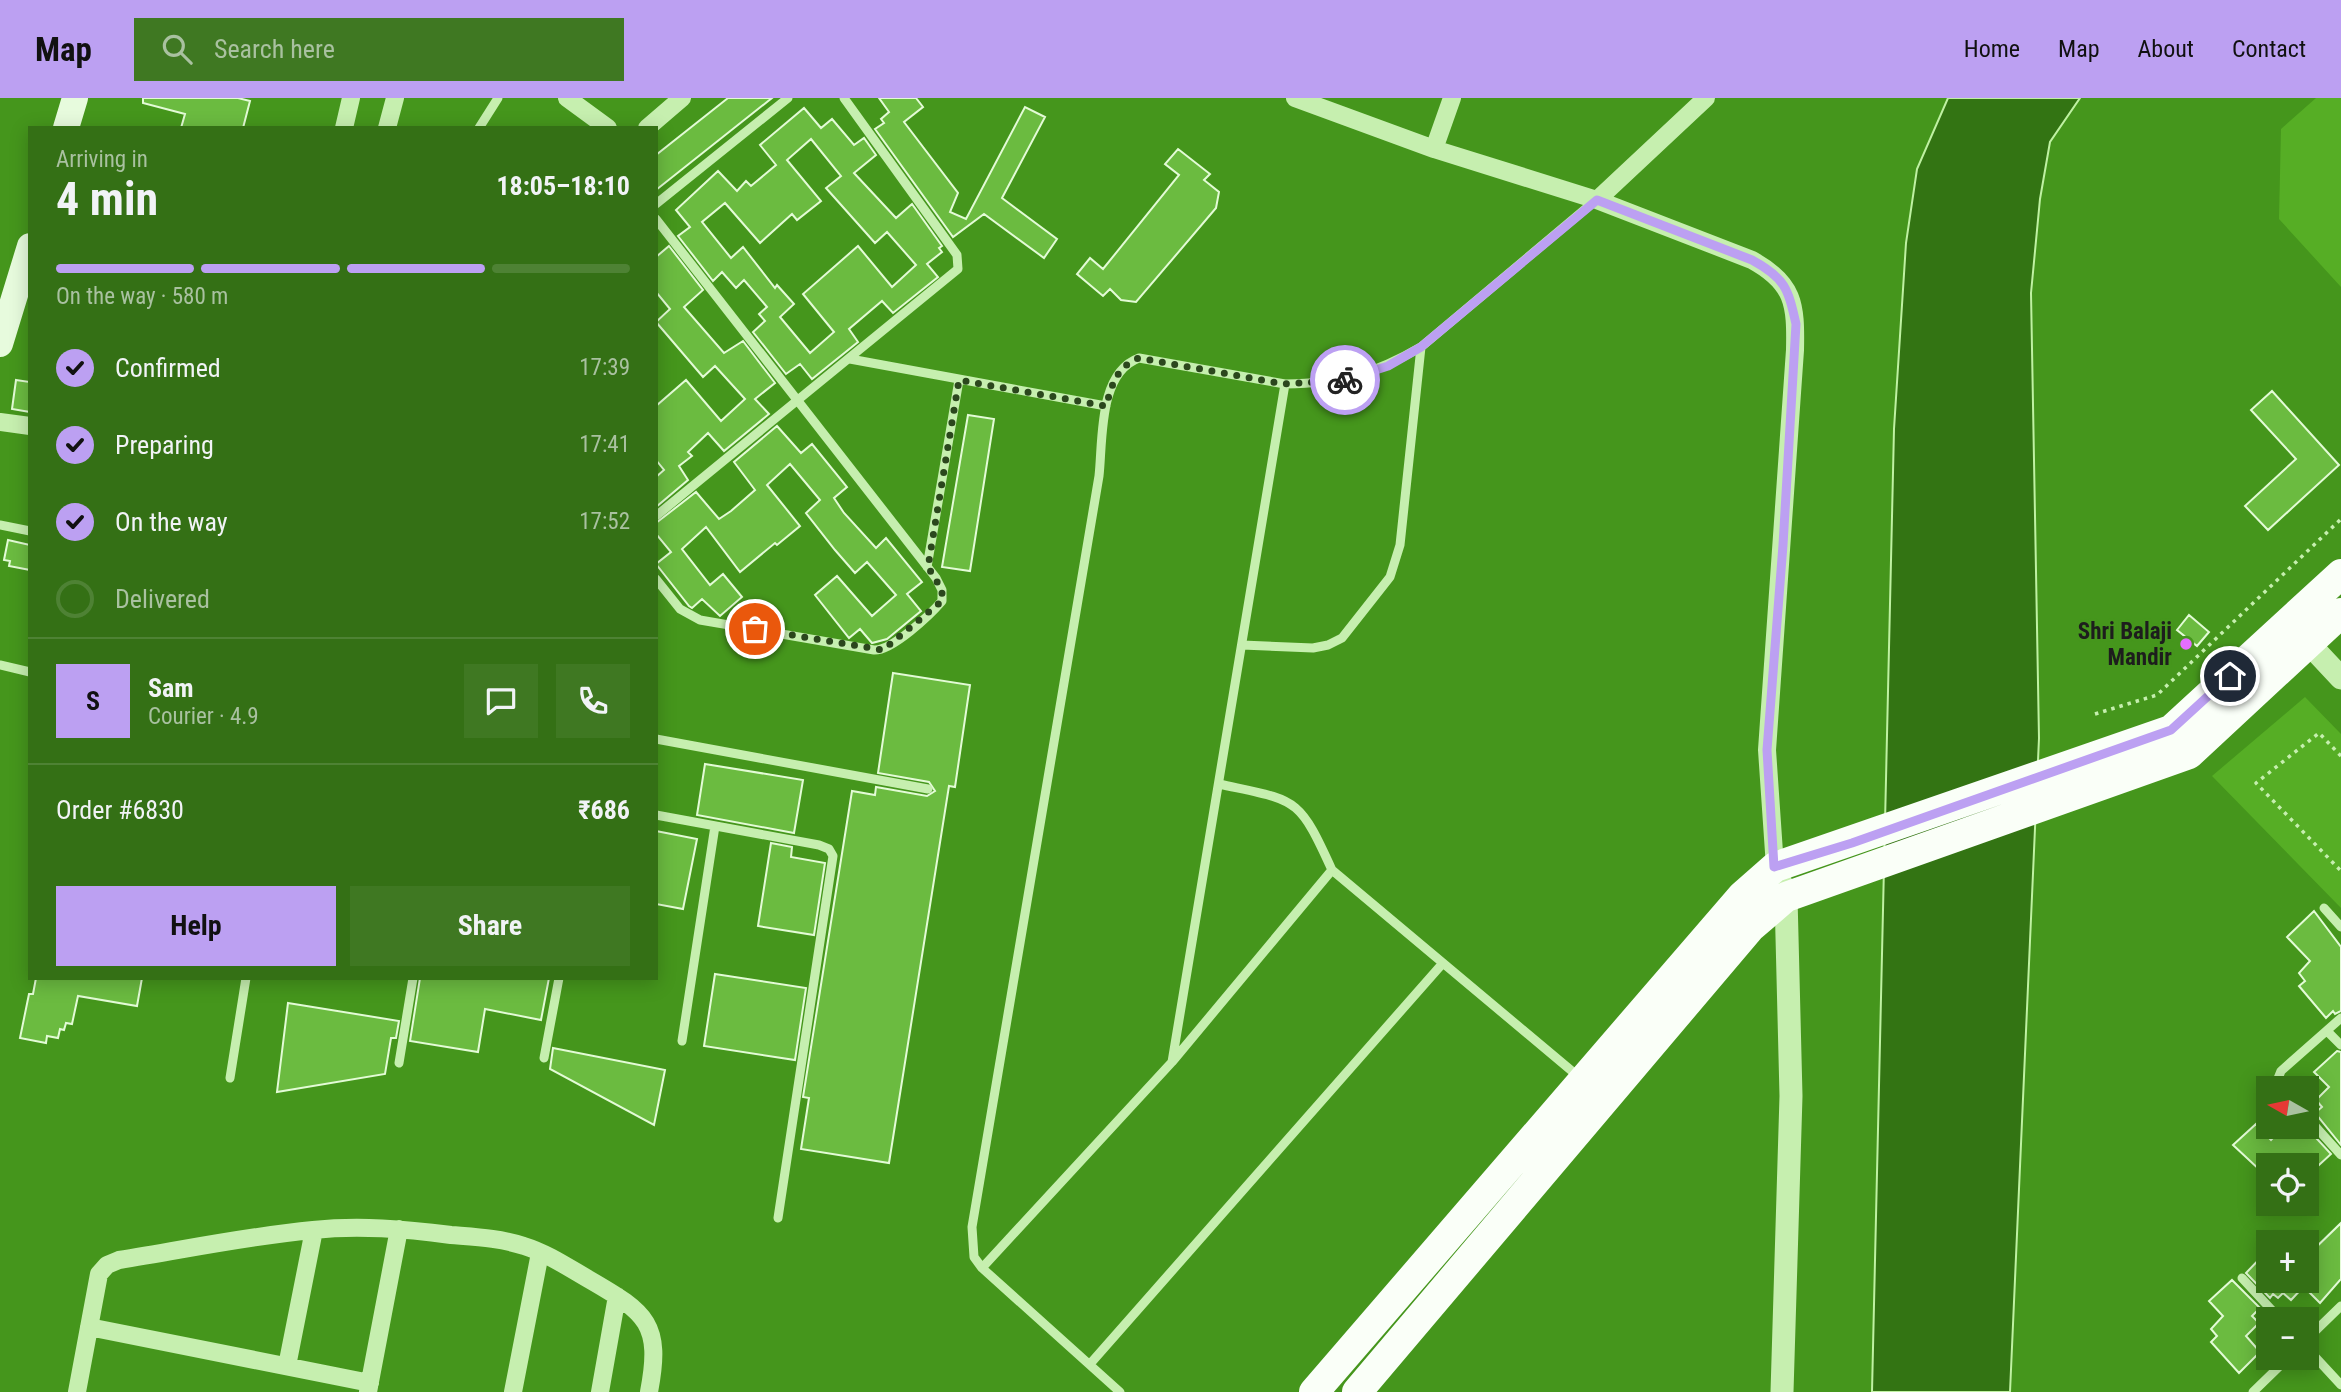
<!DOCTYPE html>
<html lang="en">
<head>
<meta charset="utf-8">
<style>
	body { margin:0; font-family:"Roboto Condensed",sans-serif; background:#3f7822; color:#f1f3f6; height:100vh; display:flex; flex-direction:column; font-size:26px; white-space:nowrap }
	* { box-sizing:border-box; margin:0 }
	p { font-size:23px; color:#a9c1a0 }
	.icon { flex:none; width:38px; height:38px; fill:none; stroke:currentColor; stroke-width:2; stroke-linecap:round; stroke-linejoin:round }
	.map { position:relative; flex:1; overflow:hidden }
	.side { position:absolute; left:28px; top:28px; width:630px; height:854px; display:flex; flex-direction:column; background:#347015; border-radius:0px; box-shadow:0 4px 18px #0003 }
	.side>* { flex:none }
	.needle { width:46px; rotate:279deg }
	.tools { position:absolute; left:2256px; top:978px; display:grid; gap:14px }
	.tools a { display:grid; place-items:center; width:63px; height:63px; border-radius:0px; background:#347015; box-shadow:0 4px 18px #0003; font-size:35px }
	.pin { position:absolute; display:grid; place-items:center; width:60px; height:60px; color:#fff; margin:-30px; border:4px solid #fff; border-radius:50%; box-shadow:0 2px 7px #0007 }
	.courier { position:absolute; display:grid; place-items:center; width:70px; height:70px; margin:-35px; border:5px solid #bca0f2; border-radius:50%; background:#fff; color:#222; box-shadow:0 2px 9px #0007 }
	.overview em { font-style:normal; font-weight:700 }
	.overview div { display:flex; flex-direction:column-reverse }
	.overview { display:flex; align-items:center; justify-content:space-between; height:119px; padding:0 28px }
	h1 { font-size:46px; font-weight:700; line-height:52px }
	.bar { display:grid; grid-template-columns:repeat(4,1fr); gap:10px 7px; align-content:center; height:84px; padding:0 28px }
	.bar i { height:9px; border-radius:5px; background:#4e8234 }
	.bar .current { background:#bca0f2 }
	.bar p { grid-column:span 4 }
	.line { display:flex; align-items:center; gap:18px; padding:0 28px; border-top:2px solid #4e8234 }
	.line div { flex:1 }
	.round { display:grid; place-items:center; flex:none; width:74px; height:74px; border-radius:0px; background:#3f7822 }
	ol { padding:0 28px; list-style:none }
	li { display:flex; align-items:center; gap:21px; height:77px }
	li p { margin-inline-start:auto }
	li .icon { padding:7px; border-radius:50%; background:#bca0f2; color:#111; stroke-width:4 }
	li:last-child { color:#a9c1a0 }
	li i { width:38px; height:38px; border:4px solid #4e8234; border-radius:50% }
	.cta { display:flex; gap:14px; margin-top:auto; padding:14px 28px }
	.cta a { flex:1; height:80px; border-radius:0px; background:#bca0f2; color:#111; font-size:28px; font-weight:700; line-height:80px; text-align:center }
	.cta a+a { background:#3f7822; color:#f1f3f6 }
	header { display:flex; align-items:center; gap:42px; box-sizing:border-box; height:98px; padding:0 35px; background:#bca0f2; color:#111 }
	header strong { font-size:33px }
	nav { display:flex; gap:38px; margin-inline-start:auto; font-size:24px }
	.search { width:490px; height:63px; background:#3f7822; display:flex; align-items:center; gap:18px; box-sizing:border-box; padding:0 24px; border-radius:0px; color:#a9c1a0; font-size:26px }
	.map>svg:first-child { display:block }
	.green { fill:#56ae25 }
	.water { fill:#337413; stroke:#bff1a2; stroke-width:2 }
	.building { fill:#6bbb40; stroke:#e3fbd6; stroke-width:2; fill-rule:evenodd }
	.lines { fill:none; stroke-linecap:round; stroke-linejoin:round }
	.path { stroke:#c6efaf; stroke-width:3.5; stroke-dasharray:3.5 5; stroke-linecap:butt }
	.service { stroke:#c6efaf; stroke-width:9 }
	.minor { stroke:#c6efaf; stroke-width:18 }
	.tertiary { stroke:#c6efaf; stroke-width:23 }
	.secondary { stroke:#e7fbdd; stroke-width:26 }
	.primary { stroke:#fafff8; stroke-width:30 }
	.done { stroke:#2b471d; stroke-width:7; stroke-dasharray:0 12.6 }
	.route { stroke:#bca0f2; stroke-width:9 }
	.poi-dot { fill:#e36eff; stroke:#45961c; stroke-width:2.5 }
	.labels { text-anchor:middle; stroke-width:6; stroke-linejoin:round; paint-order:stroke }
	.poi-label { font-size:23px; font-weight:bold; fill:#1d1d1d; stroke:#45961c; text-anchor:end }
</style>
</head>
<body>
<header>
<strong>Map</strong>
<div class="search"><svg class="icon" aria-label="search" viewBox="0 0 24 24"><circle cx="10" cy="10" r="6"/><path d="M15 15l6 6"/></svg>Search here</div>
<nav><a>Home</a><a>Map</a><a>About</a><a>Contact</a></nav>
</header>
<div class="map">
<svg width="2341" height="1294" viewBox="0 0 2341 1294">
	<rect width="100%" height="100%" fill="#45961c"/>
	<path class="green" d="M2316 0H2341V189L2279 121 2281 31Z
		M2305 599 2341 636V810L2212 678Z"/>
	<path class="water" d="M1948 0H2080L2050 44 2040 101 2031 195 2039 640 2010 1294H1872L1894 331 1906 145 1917 71Z"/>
	<path class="building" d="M143 0H238L250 3 243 30H181L185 16 143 5Z
		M728 0H772L656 92V57Z
		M879 0H916L923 9 904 24 958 95 950 114 966 121 1025 9 1045 19 1002 100 1057 141 1044 160 984 116 953 139 875 31 884 25 881 21 889 14Z
		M804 10 821 30 832 21 854 47 864 40 876 57 854 75 896 120 912 106 942 148 939 150 942 154 927 166 938 179 893 215 882 203 849 231 858 244 812 281 800 266 786 276 753 234 765 223 759 216 767 209 744 182 736 190 722 174 713 183 678 138 690 129 676 112 718 73 737 93 746 83 751 88 776 67 760 47ZM811 41 841 78 826 90 875 145 887 134 916 167 892 189 858 148 803 196 834 234 810 255 780 219 794 206 777 187 775 190 743 149 731 160 702 124 725 105 760 145 792 116 797 122 821 103 787 62Z
		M1178 51 1210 76 1204 82 1219 94 1216 110 1136 204 1121 202 1110 191 1103 198 1077 176 1090 160 1103 171 1179 77 1165 66Z
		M669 148 703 192 684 209 724 255 743 243 775 285 755 301 769 316 724 353 708 335 688 354 692 358 679 368 688 382 656 409V379L664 372 656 362V308L686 282 721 323 745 301 715 268 703 279 656 224 670 211 656 194V159Z
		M16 282 30 284V314L12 311Z
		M2272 293 2339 367 2268 432 2245 408 2296 361 2251 312Z
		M968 317 994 321 970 473 942 469Z
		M777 328 801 355 812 346 847 389 834 400 844 415 876 450 886 440 922 484 907 496 921 513 887 541 872 545 860 531 849 540 815 497 837 478 872 518 896 497 867 464 855 475 835 452 806 415 820 402 790 366 767 387 800 428 777 447 775 445 740 474 706 429 682 451 710 487 723 476 742 499 720 518 702 501 692 510 689 508 656 466 671 454 656 436V425L696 394 719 421 731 413 755 392 734 364Z
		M8 442 30 447V472L9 468 10 463 4 462Z
		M2189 517 2209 534 2197 548 2177 532Z
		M893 575 970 587 955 689 949 688 889 1065 801 1051 809 1000 803 999 852 693 875 697 876 689 927 698 935 693 929 684 878 675Z
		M705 666 803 682 794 735 697 717Z
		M656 733 697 741 683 811 656 806Z
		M771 745 792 749 791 759 825 765 814 837 758 828Z
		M2314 813 2341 849V913L2335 916 2333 913 2326 920 2299 888 2305 883 2299 875 2310 863 2287 839Z
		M715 876 806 890 795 962 704 948Z
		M36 880H142L137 908 78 898 72 926 66 925 64 932 60 931 58 940 47 938 46 945 20 940 29 896H33Z
		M420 880H549L541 922 485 911 478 954 410 943Z
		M288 905 399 923 396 940H391L385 976 277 994Z
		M553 950 665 972 654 1027 550 971Z
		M2337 953 2341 954V1047L2315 1015 2322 1009 2316 1002 2329 989 2314 974Z
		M2256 1026 2271 1042 2282 1030 2290 1038 2298 1029H2306L2331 1056 2306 1079V1068H2268L2263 1075 2233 1047Z
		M2341 1125V1181L2320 1205 2306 1191V1186L2291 1202 2283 1195 2278 1200 2273 1196 2270 1200 2246 1175 2268 1152V1183H2306V1159Z
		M2232 1182 2260 1210 2252 1218 2259 1225 2246 1238 2260 1254 2239 1275 2211 1244 2217 1238 2211 1231 2223 1218 2209 1203Z"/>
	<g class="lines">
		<path class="path" d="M2095 616 2157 597 2341 421
			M2341 658 2319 635 2256 685 2341 773"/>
		<path class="service" d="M479 30 498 0
			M656 106 788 0
			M656 121 936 480 942 492V503C930 517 892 553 874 552L700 522 680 511 656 481
			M850 261 1106 308
			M1285 286C1340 285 1373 277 1421 249L1596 102
			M656 418 958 171 957 157 844 0
			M0 427 30 433
			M927 469 959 282
			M1242 547 1313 550 1328 547 1342 540 1390 479 1400 447 1421 249
			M0 567 30 574
			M656 641 928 691
			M1219 686C1297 703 1298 697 1332 772
			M656 717 819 747 829 751 833 758 778 1120
			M2324 810 2341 829
			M2327 933 2341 947
			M682 943 715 728
			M544 960 559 880
			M399 965 413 880
			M230 980 246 880
			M2281 990 2277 983 2281 973 2341 920
			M2306 1018 2341 1057
			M982 1170 1172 964 1332 772 1579 979
			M2242 1180 2281 1222
			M2306 1242 2341 1208
			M2306 1249 2341 1287
			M1090 1266 1443 865
			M1120 1294 982 1170 974 1159 972 1129 1099 378C1103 342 1098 275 1139 260L1285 286 1172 964
			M2253 1294 2288 1260"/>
		<path class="minor" d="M567 0 608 30
			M1295 0 1434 51 1597 102 1752 162C1794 185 1796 206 1795 252L1767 652 1775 769
			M344 30 351 0
			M387 30 395 0
			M647 30 682 0
			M1434 51 1452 0
			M1597 102 1706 0
			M0 324 30 328
			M89 1229 370 1285
			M287 1268 314 1132
			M77 1294 99 1176 107 1167 119 1162C183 1152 248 1138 313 1132 359 1127 405 1131 451 1137 475 1139 500 1140 524 1148 547 1155 569 1170 590 1182 647 1215 662 1226 649 1294
			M368 1294 399 1131
			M513 1294 540 1155
			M600 1294 617 1198"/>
		<path class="tertiary" d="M2298 534 2341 580
			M1775 769 1786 799 1791 998 1782 1294"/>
		<path class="secondary" d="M66 30 75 0
			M0 246 30 148"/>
		<path class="primary" d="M1314 1294 1742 798 1775 769 2171 632 2341 476
			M1357 1294 1750 830 1786 799 2189 656 2341 515"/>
	</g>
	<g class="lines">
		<path class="done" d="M755 531 883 552 942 503V492L928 469 959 282 1106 308C1112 287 1116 269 1139 260L1284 286 1345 282"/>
		<path class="route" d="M1345 282 1388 268 1421 249 1597 102 1752 162C1785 180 1788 190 1796 226L1783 447 1767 652 1774 769 1852 745 2171 632 2230 578"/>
	</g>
	<circle class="poi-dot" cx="2186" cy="546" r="7"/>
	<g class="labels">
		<g class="poi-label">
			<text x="2172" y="541">Shri Balaji<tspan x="2172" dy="26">Mandir</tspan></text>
		</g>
	</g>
</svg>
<div class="tools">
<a><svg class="needle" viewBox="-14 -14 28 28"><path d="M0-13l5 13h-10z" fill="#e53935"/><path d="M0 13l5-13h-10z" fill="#a9c1a0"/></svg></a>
<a><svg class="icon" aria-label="locate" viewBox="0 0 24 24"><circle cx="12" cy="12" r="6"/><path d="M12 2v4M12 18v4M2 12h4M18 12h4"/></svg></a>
<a>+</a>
<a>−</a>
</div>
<div class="pin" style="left:755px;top:531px;background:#ea580c"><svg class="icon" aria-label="bag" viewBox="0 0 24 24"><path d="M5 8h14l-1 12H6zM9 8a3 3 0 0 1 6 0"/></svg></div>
<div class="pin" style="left:2230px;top:578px;background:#1f2937"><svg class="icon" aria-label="home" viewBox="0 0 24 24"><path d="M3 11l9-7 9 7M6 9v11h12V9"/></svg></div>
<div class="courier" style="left:1345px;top:282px"><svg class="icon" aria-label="bike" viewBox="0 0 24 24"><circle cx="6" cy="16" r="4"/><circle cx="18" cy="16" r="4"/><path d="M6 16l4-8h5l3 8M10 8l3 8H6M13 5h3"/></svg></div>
<section class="side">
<div class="overview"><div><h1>4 min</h1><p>Arriving in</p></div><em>18:05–18:10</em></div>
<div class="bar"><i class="current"></i><i class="current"></i><i class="current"></i><i></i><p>On the way · 580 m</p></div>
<ol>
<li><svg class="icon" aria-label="check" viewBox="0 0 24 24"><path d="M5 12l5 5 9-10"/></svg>Confirmed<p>17:39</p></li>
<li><svg class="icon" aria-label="check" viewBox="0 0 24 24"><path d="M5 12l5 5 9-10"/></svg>Preparing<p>17:41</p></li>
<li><svg class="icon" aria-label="check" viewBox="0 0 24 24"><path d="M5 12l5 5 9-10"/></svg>On the way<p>17:52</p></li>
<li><i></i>Delivered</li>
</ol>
<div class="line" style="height:126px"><b class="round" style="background:#bca0f2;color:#111">S</b><div><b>Sam</b><p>Courier · 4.9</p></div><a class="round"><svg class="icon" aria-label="chat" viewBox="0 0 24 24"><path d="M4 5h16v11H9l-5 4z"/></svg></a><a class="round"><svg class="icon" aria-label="phone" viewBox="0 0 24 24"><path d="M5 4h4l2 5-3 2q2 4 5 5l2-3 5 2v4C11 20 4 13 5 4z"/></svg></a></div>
<div class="line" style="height:91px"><div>Order #6830</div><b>₹686</b></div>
<div class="cta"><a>Help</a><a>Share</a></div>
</section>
</div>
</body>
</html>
